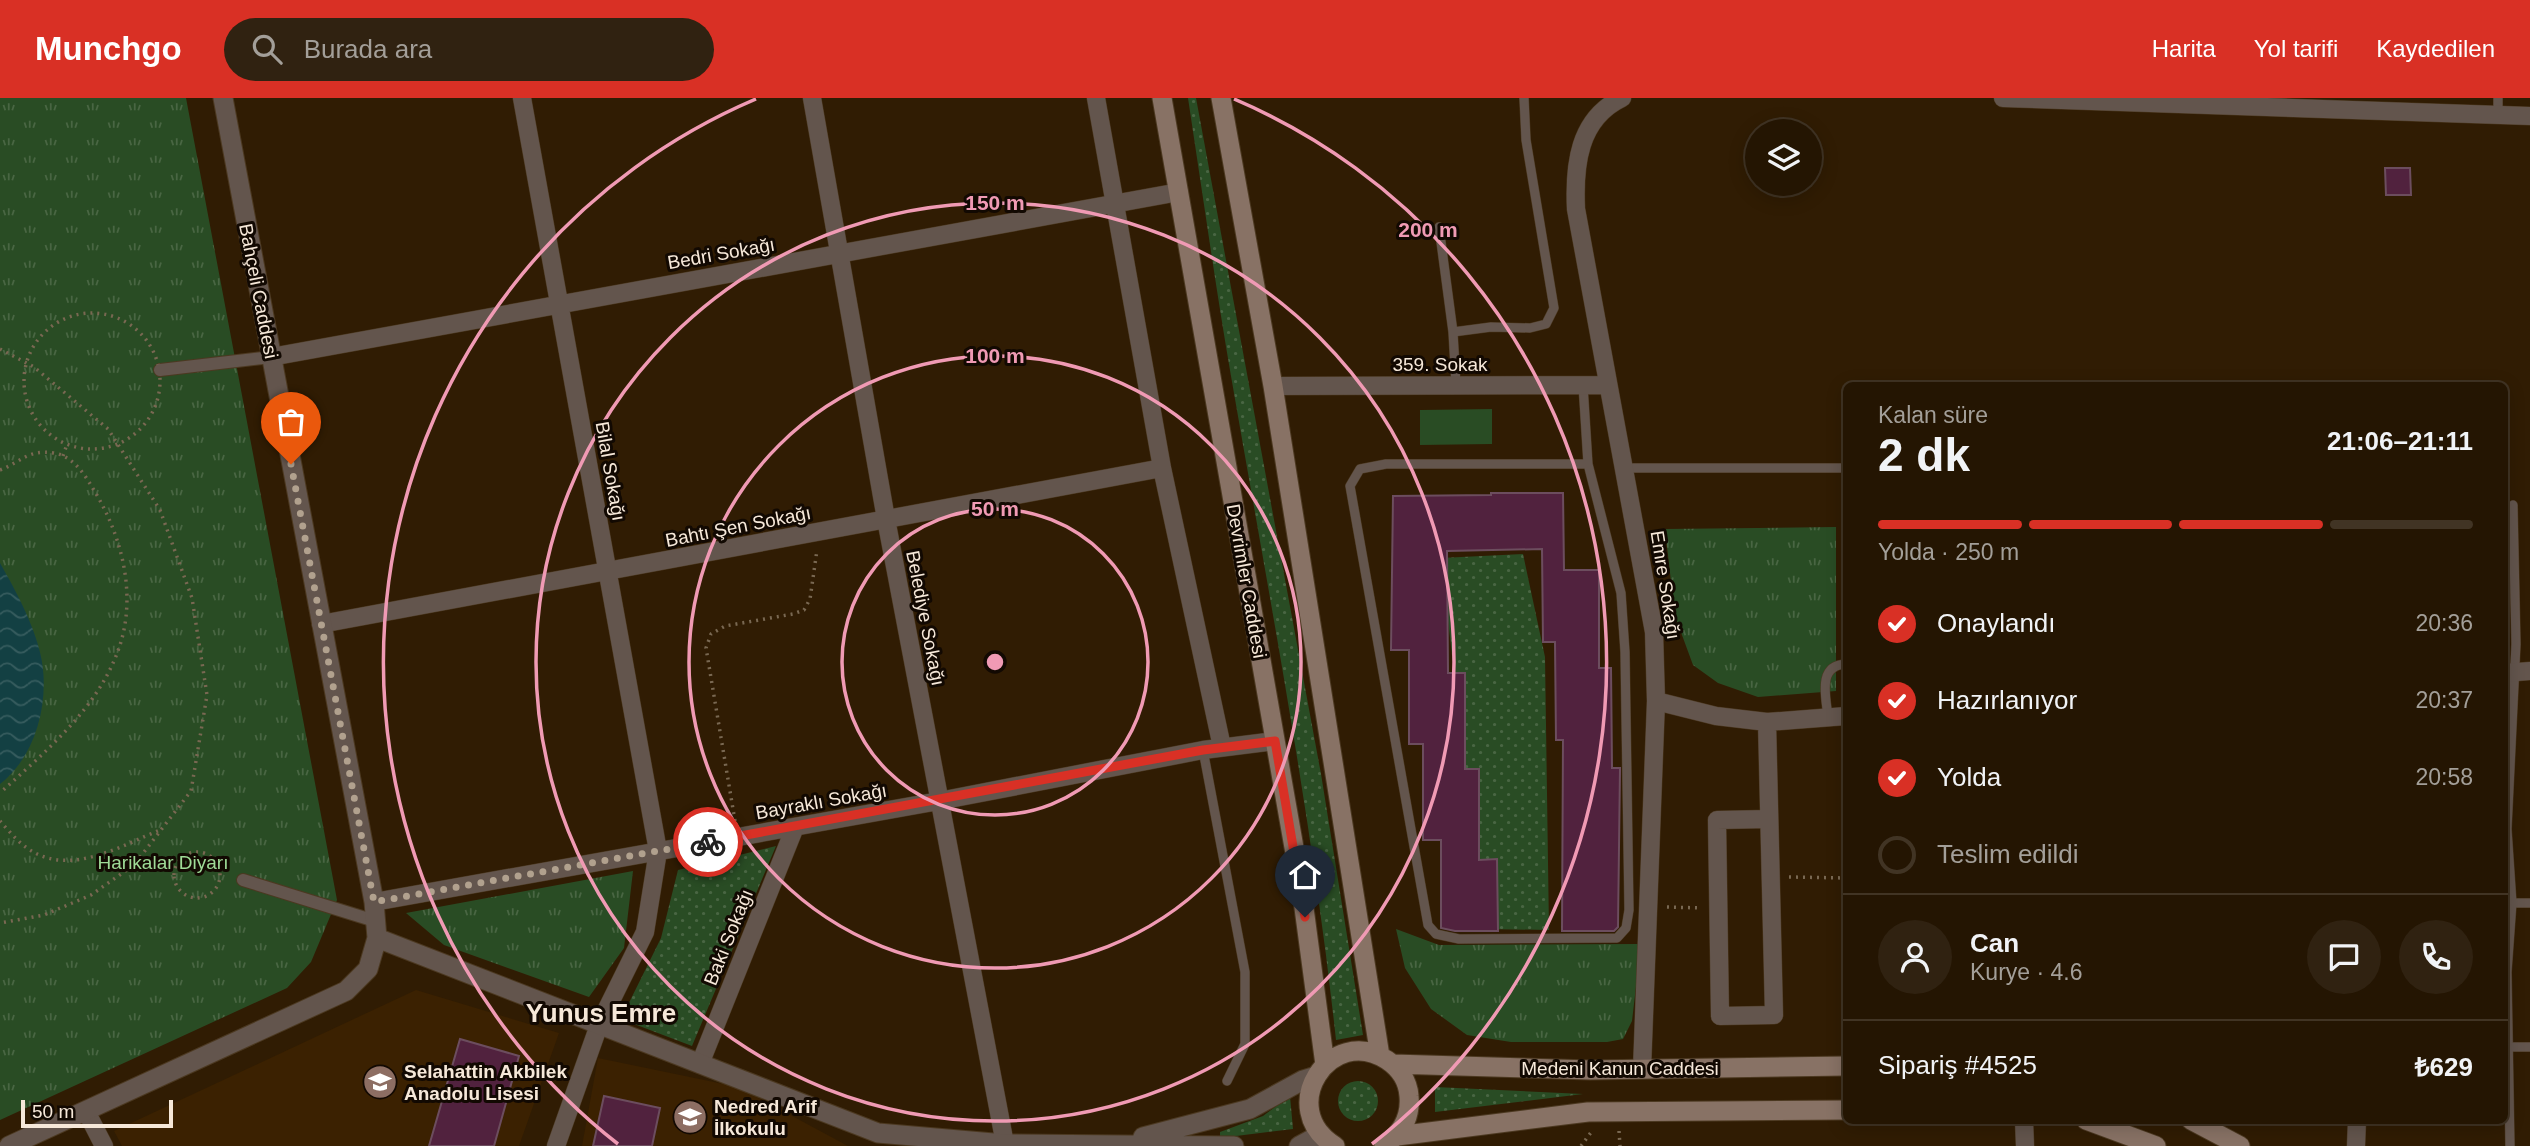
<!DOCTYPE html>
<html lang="tr">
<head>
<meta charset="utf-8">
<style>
	body { margin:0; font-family:Helvetica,sans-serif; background:#302211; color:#f1f3f6; height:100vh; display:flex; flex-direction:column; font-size:26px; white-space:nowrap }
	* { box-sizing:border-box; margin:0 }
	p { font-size:23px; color:#a39f99 }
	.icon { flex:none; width:38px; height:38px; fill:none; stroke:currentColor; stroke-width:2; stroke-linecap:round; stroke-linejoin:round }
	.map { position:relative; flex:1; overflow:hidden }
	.drawer { position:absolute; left:1843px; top:284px; width:665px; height:742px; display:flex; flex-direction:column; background:#241502; border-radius:10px; box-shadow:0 4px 18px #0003,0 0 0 2px #413424 }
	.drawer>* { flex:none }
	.fabs { position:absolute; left:1745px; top:21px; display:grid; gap:14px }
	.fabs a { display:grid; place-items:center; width:77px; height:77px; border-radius:50%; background:#241502; box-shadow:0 4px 18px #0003,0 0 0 2px #413424; font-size:35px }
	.scale { position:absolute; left:21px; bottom:18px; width:152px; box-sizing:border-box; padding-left:7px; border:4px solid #f6e8d9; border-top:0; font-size:19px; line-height:24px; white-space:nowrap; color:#f6e8d9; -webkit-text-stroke:5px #120902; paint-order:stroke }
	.pin { position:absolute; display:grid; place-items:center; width:60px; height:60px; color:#fff; margin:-72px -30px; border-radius:50% 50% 50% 0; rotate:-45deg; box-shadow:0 0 7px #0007 }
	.pin .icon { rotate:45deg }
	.courier { position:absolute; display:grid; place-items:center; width:70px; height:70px; margin:-35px; border:5px solid #d93025; border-radius:50%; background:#fff; color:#222; box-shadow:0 2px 9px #0007 }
	.headline em { font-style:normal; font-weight:800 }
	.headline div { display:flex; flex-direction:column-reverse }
	.headline { display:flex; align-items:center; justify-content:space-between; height:119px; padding:0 35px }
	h1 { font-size:46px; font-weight:800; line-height:52px }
	.bar { display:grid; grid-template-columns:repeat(4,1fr); gap:10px 7px; align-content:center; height:84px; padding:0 35px }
	.bar i { height:9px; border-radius:5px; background:#413424 }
	.bar .active { background:#d93025 }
	.bar p { grid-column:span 4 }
	.line { display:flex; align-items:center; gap:18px; padding:0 35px; border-top:2px solid #413424 }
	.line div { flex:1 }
	.round { display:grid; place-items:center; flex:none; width:74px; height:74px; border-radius:37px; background:#302211 }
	ol { padding:0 35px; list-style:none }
	li { display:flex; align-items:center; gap:21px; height:77px }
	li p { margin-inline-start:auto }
	li .icon { padding:7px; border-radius:50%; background:#d93025; color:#fff; stroke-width:4 }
	li:last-child { color:#a39f99 }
	li i { width:38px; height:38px; border:4px solid #413424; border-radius:50% }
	header { display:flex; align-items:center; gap:42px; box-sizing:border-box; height:98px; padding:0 35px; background:#d93025; color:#fff }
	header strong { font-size:33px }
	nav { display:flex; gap:38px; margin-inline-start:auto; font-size:24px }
	.search { width:490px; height:63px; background:#302211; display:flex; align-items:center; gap:18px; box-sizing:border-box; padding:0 24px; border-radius:38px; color:#a39f99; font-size:26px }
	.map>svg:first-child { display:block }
	.built { fill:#3b2101 }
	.grass { fill:url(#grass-dots) }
	.park { fill:url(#park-tufts) }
	.pitch { fill:#294c24 }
	.water { fill:url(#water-waves) }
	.building { fill:#51223e; stroke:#6c4d5e; stroke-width:2 }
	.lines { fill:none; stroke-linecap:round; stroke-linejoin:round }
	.service-casing { stroke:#4c3921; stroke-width:10 }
	.pedestrian-casing { stroke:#4c3921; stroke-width:14 }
	.minor-casing { stroke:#4c3921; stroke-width:19 }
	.tertiary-casing { stroke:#4c3921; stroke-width:21 }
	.secondary-casing { stroke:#4c3921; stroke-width:21 }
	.path { stroke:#796852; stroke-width:3.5; stroke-dasharray:2 5; stroke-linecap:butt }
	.service { stroke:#63554d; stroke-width:9 }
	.pedestrian { stroke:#63554d; stroke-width:12 }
	.minor { stroke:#63554d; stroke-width:18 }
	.tertiary { stroke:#63554d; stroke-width:19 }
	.secondary { stroke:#887265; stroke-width:19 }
	.done { stroke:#b1a18e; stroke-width:7; stroke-dasharray:0 12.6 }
	.route { stroke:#d93025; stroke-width:9 }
	.ring { fill:none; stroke:#f09ab4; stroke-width:3.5 }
	.labels { text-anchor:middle; stroke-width:6; stroke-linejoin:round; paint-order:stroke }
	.street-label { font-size:19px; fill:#f6e8d9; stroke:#120902 }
	.park-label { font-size:19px; fill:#9fdb97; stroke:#120902 }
	.poi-label { font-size:19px; font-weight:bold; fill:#f6e8d9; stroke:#120902; text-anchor:start }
	.district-label { font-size:26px; font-weight:bold; fill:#f6e8d9; stroke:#120902 }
	.centre { fill:#f09ab4; stroke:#120902; stroke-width:3.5 }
	.ring-label { font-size:21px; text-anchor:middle; font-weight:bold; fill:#f09ab4; stroke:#120902; stroke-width:6; stroke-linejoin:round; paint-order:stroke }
</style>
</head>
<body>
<header>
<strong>Munchgo</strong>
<div class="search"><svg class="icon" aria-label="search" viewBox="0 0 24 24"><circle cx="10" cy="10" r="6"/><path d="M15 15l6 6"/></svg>Burada ara</div>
<nav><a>Harita</a><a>Yol tarifi</a><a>Kaydedilen</a></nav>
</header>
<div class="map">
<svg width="2530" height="1048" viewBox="0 0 2530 1048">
	<defs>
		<pattern id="grass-dots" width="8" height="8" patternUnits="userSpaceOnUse" patternTransform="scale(1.75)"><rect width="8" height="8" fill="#294c24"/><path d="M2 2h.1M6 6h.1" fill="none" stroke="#496643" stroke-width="1.8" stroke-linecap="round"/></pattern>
		<pattern id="park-tufts" width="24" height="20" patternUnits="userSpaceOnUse" patternTransform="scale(1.75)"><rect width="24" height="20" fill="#294c24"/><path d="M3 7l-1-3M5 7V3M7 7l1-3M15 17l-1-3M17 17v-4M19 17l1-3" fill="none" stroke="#496643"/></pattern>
		<pattern id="water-waves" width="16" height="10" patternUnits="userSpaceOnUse" patternTransform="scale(1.75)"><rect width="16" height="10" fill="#134043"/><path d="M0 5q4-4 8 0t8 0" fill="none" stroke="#365c5e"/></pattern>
	</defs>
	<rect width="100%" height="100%" fill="#301c03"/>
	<path class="built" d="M416 892 559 935 519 1048H122L114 1033Z
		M598 960 738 989 848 1048H582Z"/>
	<path class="grass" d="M1188 0H1196L1321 676 1363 937 1336 942C1312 719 1269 498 1231 278 1215 185 1202 92 1188 0Z
		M1523 456 1545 559 1549 832 1483 831 1441 460Z
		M776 748 692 948 621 921 661 840 678 772Z
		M1338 1003a20 20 0 1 1 40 0a20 20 0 1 1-40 0Z
		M1435 989 1583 996 1435 1014Z
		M1290 998 1293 1031 1220 1040V1034L1263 1018Z"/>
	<path class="park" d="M0 0H186L337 802 311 864 287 890 0 1022Z
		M1836 429V593L1758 599 1718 585 1693 567 1675 518 1665 431Z
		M633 773 624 850 589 899 444 847 406 815Z
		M1396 831 1439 847 1641 846 1632 923 1623 941 1607 944H1511L1467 937 1431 911 1405 870Z"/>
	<path class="pitch" d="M1492 311V346L1420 347V312Z"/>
	<path class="water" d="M0 465C17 495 36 530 42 564 49 607 35 659 0 686Z"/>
	<path class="building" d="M2385 70H2410L2411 97H2386Z
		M1491 395H1563L1564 472H1599V570H1611L1612 670H1620L1618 829 1614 833H1562L1563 642H1556L1555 544H1543L1542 451 1447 453 1448 575H1465V671H1479V762L1497 761 1498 833H1455L1441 830V742H1423V646H1409V552H1391L1393 398 1491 397Z
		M460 941 519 958 494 1048H429Z
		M604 998 660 1010 652 1048H593Z"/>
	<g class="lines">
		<g class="service-casing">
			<path id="service" d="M2498 0V17
				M1439 129 1453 234 1456 287
				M1453 234 1491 229 1530 230 1546 226 1554 210 1526 42 1524 0
				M1583 287 1588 366 1621 495 1625 554 1629 812 1626 830 1617 840 1459 841 1436 836 1428 827 1350 388 1360 371 1386 366H1588
				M1624 370H1846
				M1828 619C1826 599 1817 567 1846 566
				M1203 652 1245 874V946L1227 983
				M2512 805H2530
				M2510 949H2530
				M2510 1048 2507 874 2512 805 2507 731 2516 546 2513 407"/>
		</g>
		<g class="pedestrian-casing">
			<path id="pedestrian" d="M160 272 271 259
				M243 782 375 823"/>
		</g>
		<g class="minor-casing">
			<path id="minor" d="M522 0 658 753 645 834 599 927 556 1048
				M812 0 886 421 1005 1046
				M1096 0 1162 370 1222 649
				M1622 0C1578 21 1574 68 1576 111L1654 534 1656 603 1642 971
				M2003 0 2530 18
				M271 259 1179 94
				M1273 288 1608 287
				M321 526 1162 370
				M2504 575 2530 573
				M1656 603 1716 618 1767 624 1846 618
				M1767 624C1769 721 1771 819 1774 917L1720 918 1717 722 1769 721
				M374 804 939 703 1203 652 1275 643
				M700 966 795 729
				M86 1013 104 1048
				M2024 1022 2025 1048
				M2356 1048 2357 1022"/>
		</g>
		<g class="tertiary-casing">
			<path id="tertiary" d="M223 0 374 804 377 840
				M1143 1039 1250 1011 1303 982 1316 978
				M9 1048 346 893 368 871 377 840 878 1035 1005 1046 1234 1048
				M1299 1048 1321 1036"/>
		</g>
		<g class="secondary-casing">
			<path id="secondary" d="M1162 0 1302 795 1325 967
				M1221 0 1273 288 1380 958
				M1393 966 1590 972 1846 968
				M2086 1022 2156 1048
				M2191 1022 2240 1048
				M1397 1038 1588 1014 1846 1012
				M1335 1048C1275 1011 1330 925 1387 962 1399 970 1408 983 1409 998 1411 1020 1401 1036 1384 1048"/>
		</g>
		<path class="path" d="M24 283a68 68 0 1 1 136 0a68 68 0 1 1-136 0Z
			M0 251 34 269 108 331 160 412 192 500 207 597 191 693 134 767 91 797 44 817 0 825
			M63 358 67 346
			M0 372C21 364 28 351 54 355 72 358 83 374 92 389 121 435 137 494 120 547 100 609 46 653 0 695
			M0 723C8 732 17 743 27 750 69 780 120 748 160 732
			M735 723 706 550 711 536 725 528 793 516 804 512 810 501 817 452
			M174 777a23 23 0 1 1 46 0a23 23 0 1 1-46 0Z
			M135 767 175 769
			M1789 779 1846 780
			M1667 809 1702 810
			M1619 1033 1620 1048
			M1581 1048 1592 1033"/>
		<use href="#service" class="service"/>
		<use href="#pedestrian" class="pedestrian"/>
		<use href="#minor" class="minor"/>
		<use href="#tertiary" class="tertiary"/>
		<use href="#secondary" class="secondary"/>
	</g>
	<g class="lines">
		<path class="done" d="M291 366 374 804 708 744"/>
		<path class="route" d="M708 744 1203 652 1275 643 1305 819"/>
	</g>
	<g class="ring">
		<circle cx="995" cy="564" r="153"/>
		<circle cx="995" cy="564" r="306"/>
		<circle cx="995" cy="564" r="459"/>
		<path d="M618 1046A612 612 0 0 1 756 1M1234 1A612 612 0 0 1 1372 1046"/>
	</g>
	<defs>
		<g id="school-disc" transform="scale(1.75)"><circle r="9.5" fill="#8d6e63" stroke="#120902"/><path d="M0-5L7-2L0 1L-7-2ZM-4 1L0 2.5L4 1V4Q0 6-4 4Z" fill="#fff"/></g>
	</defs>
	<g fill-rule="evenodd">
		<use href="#school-disc" x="380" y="984"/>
		<use href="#school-disc" x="690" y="1019"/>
	</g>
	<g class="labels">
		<g class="street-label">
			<text transform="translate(721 155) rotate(-10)" y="7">Bedri Sokağı</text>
			<text transform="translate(259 193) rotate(79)" y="7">Bahçeli Caddesi</text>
			<text x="1440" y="273">359. Sokak</text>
			<text transform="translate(611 373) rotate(80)" y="7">Bilal Sokağı</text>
			<text transform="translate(738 428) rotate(-11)" y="7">Bahtı Şen Sokağı</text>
			<text transform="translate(1247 483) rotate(80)" y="7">Devrimler Caddesi</text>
			<text transform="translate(1666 487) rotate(81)" y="7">Emre Sokağı</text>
			<text transform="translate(926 520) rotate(79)" y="7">Belediye Sokağı</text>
			<text transform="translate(821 703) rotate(-10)" y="7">Bayraklı Sokağı</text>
			<text transform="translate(728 839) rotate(-68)" y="7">Baki Sokağı</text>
			<text x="1620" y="977">Medeni Kanun Caddesi</text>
		</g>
		<g class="park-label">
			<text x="163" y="771">Harikalar Diyarı</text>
		</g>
		<g class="poi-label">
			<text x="404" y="980">Selahattin Akbilek<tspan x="404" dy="22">Anadolu Lisesi</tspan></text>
			<text x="714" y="1015">Nedred Arif<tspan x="714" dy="22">İlkokulu</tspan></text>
		</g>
		<g class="district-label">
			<text x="601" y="924">Yunus Emre</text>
		</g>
	</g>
	<circle cx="995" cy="564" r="10" class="centre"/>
	<g class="ring-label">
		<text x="995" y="112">150 m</text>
		<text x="1428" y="139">200 m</text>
		<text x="995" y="265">100 m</text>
		<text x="995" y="418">50 m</text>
	</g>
</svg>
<div class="fabs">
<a><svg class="icon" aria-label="layers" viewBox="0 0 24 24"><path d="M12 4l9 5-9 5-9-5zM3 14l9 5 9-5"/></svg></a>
</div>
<div class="scale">50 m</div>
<div class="pin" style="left:291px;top:366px;background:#ea580c"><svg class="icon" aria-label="bag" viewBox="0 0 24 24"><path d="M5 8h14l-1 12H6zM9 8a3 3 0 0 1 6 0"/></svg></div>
<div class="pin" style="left:1305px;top:819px;background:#1f2937"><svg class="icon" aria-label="home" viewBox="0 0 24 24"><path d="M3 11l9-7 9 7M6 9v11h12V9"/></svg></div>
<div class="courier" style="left:708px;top:744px"><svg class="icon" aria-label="bike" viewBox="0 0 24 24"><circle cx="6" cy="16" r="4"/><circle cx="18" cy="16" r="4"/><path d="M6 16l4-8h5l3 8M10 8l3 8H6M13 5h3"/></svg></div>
<section class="drawer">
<div class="headline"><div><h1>2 dk</h1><p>Kalan süre</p></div><em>21:06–21:11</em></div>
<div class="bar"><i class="active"></i><i class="active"></i><i class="active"></i><i></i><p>Yolda · 250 m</p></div>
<ol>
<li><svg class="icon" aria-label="check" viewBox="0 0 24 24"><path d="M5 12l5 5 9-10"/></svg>Onaylandı<p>20:36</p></li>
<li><svg class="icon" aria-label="check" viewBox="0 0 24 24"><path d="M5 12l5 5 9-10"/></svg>Hazırlanıyor<p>20:37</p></li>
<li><svg class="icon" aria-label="check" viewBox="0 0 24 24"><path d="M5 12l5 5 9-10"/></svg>Yolda<p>20:58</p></li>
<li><i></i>Teslim edildi</li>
</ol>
<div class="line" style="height:126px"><a class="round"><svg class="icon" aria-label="person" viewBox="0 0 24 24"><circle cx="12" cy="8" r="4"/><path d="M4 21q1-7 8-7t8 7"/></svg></a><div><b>Can</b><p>Kurye · 4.6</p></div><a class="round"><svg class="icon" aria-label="chat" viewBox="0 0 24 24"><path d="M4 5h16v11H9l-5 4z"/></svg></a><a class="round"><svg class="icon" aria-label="phone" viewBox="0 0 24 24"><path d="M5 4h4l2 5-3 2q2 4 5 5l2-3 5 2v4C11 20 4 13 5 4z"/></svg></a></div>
<div class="line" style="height:91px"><div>Sipariş #4525</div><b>₺629</b></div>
</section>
</div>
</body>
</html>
